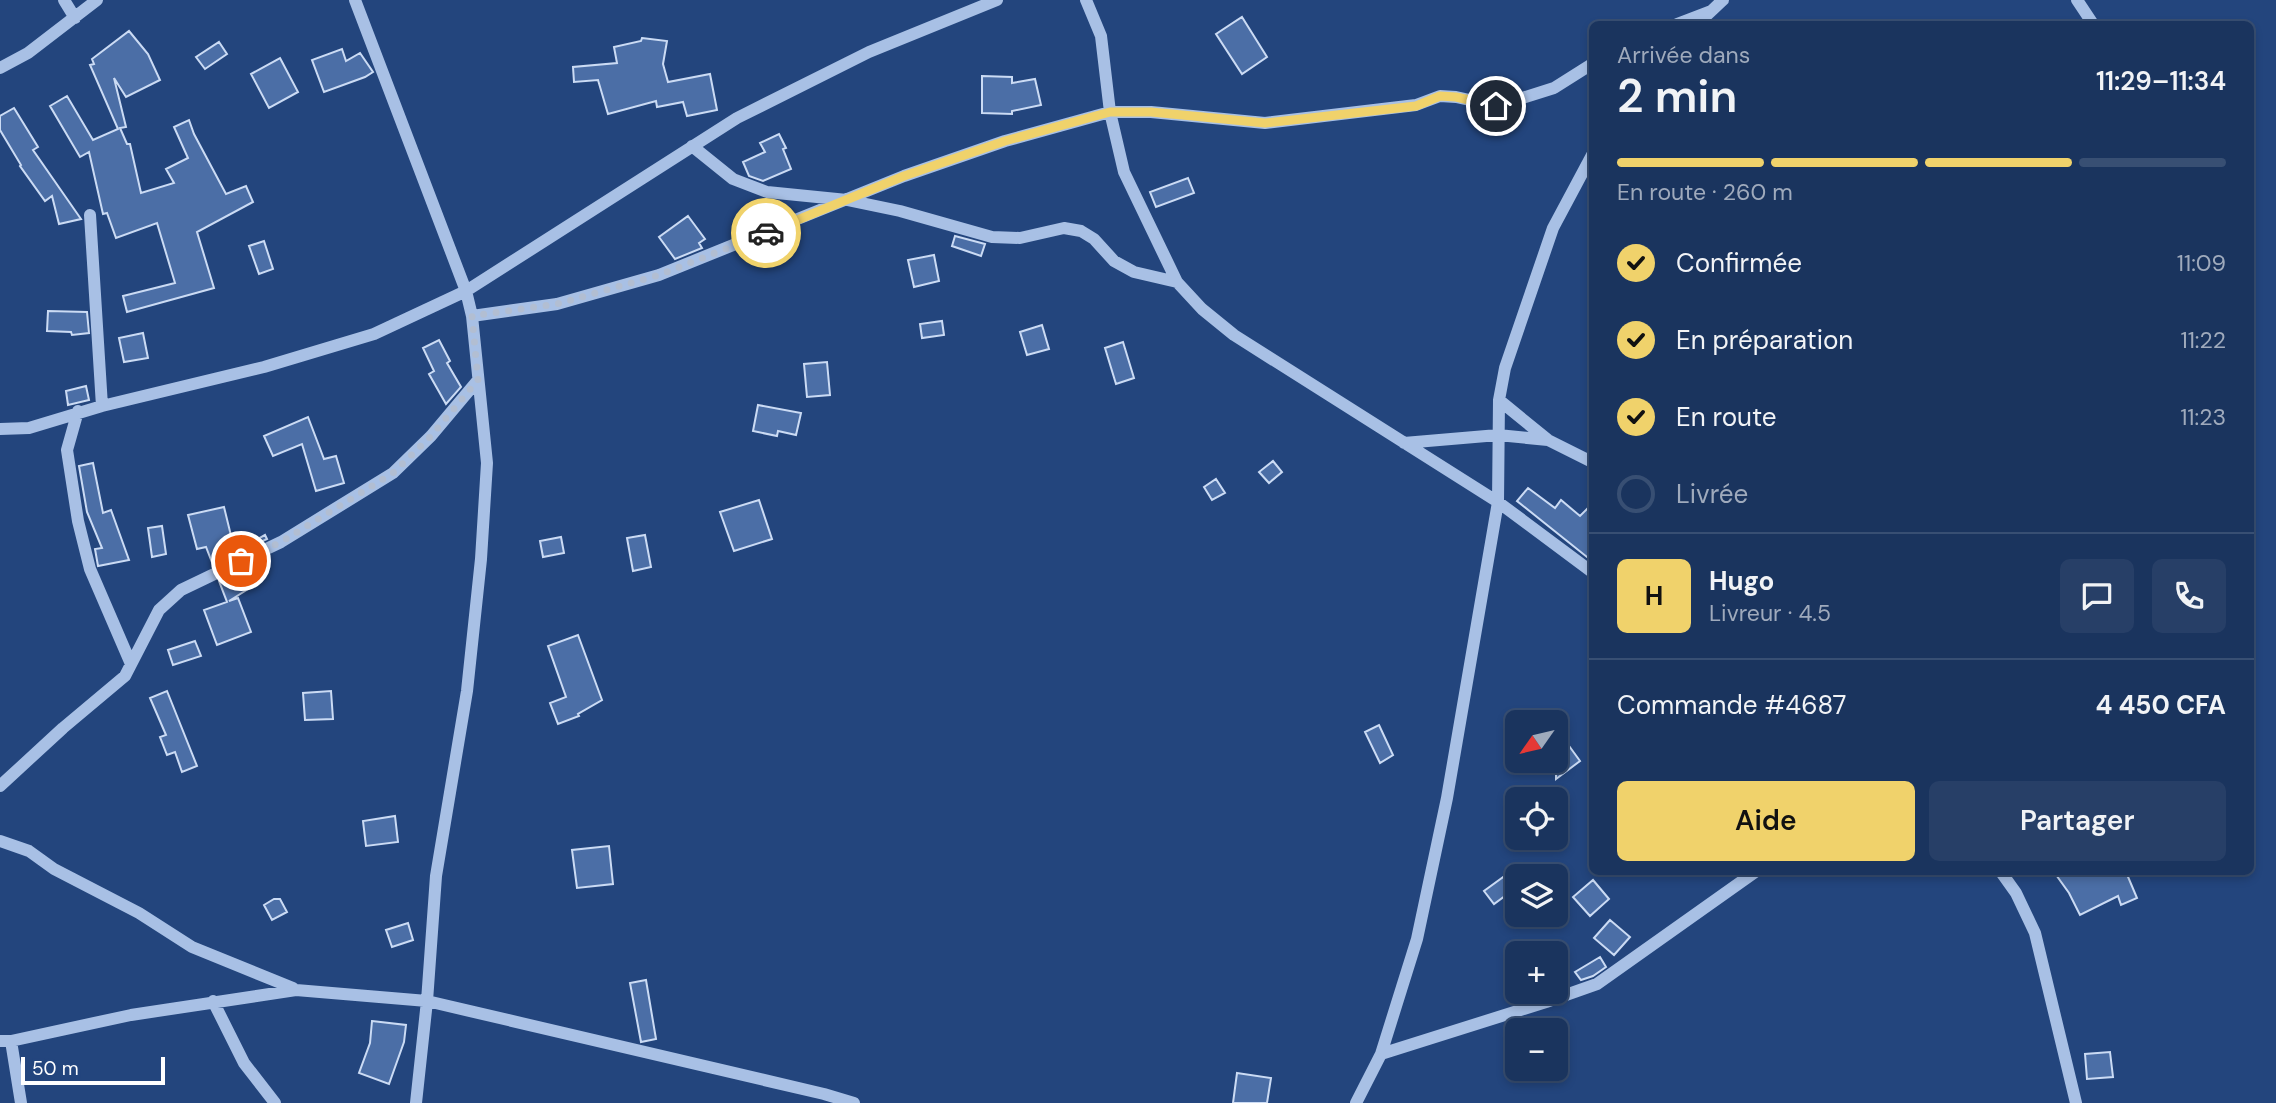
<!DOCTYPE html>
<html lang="fr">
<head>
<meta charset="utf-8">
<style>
	body { margin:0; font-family:"DM Sans",sans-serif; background:#273f67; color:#f1f3f6; height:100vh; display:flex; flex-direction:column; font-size:26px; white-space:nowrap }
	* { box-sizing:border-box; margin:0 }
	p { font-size:23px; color:#9faabc }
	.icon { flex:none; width:38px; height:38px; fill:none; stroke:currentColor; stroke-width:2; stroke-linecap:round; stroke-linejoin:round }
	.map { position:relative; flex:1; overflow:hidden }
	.side { position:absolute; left:1589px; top:21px; width:665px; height:854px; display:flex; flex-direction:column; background:#1a345e; border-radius:10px; box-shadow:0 4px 10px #0003,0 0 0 2px #384f73 }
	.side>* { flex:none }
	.needle { width:46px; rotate:236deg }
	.tools { position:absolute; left:1505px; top:710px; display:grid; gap:14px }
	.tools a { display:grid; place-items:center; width:63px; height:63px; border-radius:10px; background:#1a345e; box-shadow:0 4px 10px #0003,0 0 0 2px #384f73; font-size:35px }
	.scale { position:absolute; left:21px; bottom:18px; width:144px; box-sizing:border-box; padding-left:7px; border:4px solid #fff; border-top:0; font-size:19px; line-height:24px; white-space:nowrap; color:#fff; -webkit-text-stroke:5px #23457d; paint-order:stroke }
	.pin { position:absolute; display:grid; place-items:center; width:60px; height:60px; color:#fff; margin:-30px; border:4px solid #fff; border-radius:50%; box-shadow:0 2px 7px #0007 }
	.courier { position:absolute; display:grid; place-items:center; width:70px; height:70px; margin:-35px; border:5px solid #f0d26b; border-radius:50%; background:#fff; color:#222; box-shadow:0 2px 9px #0007 }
	.headline em { font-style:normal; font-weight:600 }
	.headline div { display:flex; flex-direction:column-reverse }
	.headline { display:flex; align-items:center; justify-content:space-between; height:119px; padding:0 28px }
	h1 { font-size:46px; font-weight:600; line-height:52px }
	.bar { display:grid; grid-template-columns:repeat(4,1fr); gap:10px 7px; align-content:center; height:84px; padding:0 28px }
	.bar i { height:9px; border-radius:5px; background:#384f73 }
	.bar .on { background:#f0d26b }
	.bar p { grid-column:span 4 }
	.line { display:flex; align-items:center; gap:18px; padding:0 28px; border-top:2px solid #384f73 }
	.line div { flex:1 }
	.round { display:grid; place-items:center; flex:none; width:74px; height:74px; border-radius:10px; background:#273f67 }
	ol { padding:0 28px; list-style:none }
	li { display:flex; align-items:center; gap:21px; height:77px }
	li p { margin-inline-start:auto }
	li .icon { padding:7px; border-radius:50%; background:#f0d26b; color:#111; stroke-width:4 }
	li:last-child { color:#9faabc }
	li i { width:38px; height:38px; border:4px solid #384f73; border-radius:50% }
	.primary-button { display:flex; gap:14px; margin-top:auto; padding:14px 28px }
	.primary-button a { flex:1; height:80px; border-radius:10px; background:#f0d26b; color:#111; font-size:28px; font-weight:600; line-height:80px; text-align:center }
	.primary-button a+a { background:#273f67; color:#f1f3f6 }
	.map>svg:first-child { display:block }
	.building { fill:#4b6ea6; stroke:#cbdbf4; stroke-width:2 }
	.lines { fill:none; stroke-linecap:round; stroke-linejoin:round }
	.minor { stroke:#a8c0e5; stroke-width:12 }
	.done { stroke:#b2bed2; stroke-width:7; stroke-dasharray:0 12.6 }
	.route { stroke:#f0d26b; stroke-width:9 }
</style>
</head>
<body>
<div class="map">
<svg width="2276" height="1103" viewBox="0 0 2276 1103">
	<rect width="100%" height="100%" fill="#23457d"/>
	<path class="building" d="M1242 17 1267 57 1242 74 1216 34Z
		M129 31 148 54 160 80 126 97 114 78 126 127 120 128 127 144H130L141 193 174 183 166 169 188 158 174 127 189 120 194 134 226 194 246 186 253 202 197 232 214 288 127 312 123 296 175 283 157 223 116 238 107 213 103 214 89 152 80 157 50 106 67 96 93 140 118 129 90 65 94 64 92 59Z
		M642 38 667 41 663 64 668 82 710 74 717 110 687 116 683 102 657 107 656 101 608 114 598 80 574 82 573 67 617 63 614 47 641 41Z
		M219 42 227 54 205 69 196 57Z
		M342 49 346 61 360 53 373 72 365 77 324 92 312 60Z
		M280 58 298 92 269 108 251 74Z
		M982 76 1012 77V83L1035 79 1041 105 1012 111V114L982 113Z
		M14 108 38 147 33 150 81 219 59 224 52 196 45 201 20 166 21 165 0 130V116Z
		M779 134 786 148 783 149 791 169 763 181 749 176 743 162 765 152 760 143Z
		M1188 178 1194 193 1156 207 1150 192Z
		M688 216 705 239 699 243 702 248 675 259 659 237Z
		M955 236 985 244 981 256 952 246Z
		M264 241 273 269 259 274 249 246Z
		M934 255 939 281 914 287 908 260Z
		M48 311 87 312 89 333 72 335 71 332 47 331Z
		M942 321 944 335 922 338 920 324Z
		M1042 325 1049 349 1027 355 1020 332Z
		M143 333 148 358 124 362 119 338Z
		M439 340 450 361 447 363 461 387 446 404 429 374 434 371 423 348Z
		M1123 342 1134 378 1116 384 1105 348Z
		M827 362 830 395 807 397 804 364Z
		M86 386 89 400 68 405 66 391Z
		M758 405 801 413 796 435 778 431 777 436 753 431Z
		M308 417 324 459 336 456 344 483 316 491 302 444 273 456 264 436Z
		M1273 461 1282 472 1269 483 1259 472Z
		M93 463 103 513 111 510 129 560 98 566 95 549 102 548 87 512 79 466Z
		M1216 479 1225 493 1212 500 1204 487Z
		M1528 488 1555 508 1561 500 1580 516 1592 504V561L1517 501Z
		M759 500 772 539 734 551 720 512Z
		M224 507 235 552 265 535 267 539 213 565 206 547 197 549 188 515Z
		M162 526 166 554 152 557 148 528Z
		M645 535 651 567 633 571 627 538Z
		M561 537 564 553 543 557 540 541Z
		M250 567 247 568 256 584 229 601 238 598 251 632 217 645 204 610 227 602 219 581Z
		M578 635 602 700 578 714 579 716 558 724 550 703 566 697 548 646Z
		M195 641 201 656 173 665 168 650Z
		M167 691 197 766 182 772 175 752 167 755 160 737 166 735 150 698Z
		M331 691 333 719 305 720 303 693Z
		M1379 725 1393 755 1380 763 1365 732Z
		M1556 728 1580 761 1556 779Z
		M395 816 398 842 366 846 363 821Z
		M609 846 613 884 577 888 572 850Z
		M1517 867V887L1494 904 1484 891Z
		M2054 872H2126L2137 898 2121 905 2118 896 2080 915 2069 893Z
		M1593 880 1609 899 1590 916 1573 897Z
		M274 899H280L287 912 272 920 264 905Z
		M1610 920 1630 937 1614 955 1594 938Z
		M408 923 413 940 392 947 386 930Z
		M1600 957 1606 967 1593 976 1581 980 1575 972Z
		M646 980 656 1039 641 1042 630 983Z
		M372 1021 406 1025 404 1042 389 1084 359 1073 370 1043Z
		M2110 1052 2113 1077 2087 1079 2085 1054Z
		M1237 1073 1271 1078 1267 1103H1233Z"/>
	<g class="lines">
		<path class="minor" d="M64 0 75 18
			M355 0 466 291 472 316 487 463 481 559 467 691 436 876 427 1001 416 1103
			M1086 0 1101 36 1110 112 1124 172 1177 282 1202 309 1234 335 1498 502 1592 572
			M2077 0 2093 24
			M1706 16 1723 0
			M1677 24 1711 11
			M0 68 28 53 97 0
			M692 146 733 179 767 192 847 200 900 211 992 237 1020 238 1064 228 1081 231 1094 239 1114 261 1134 272 1177 282
			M472 316 557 304 659 275 904 176 1005 141 1110 112H1151L1265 123 1416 105 1440 96 1456 97 1497 106 1554 88 1592 64
			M1499 400 1548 440 1592 462
			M102 406 264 367 374 334 466 291 737 118 869 52 997 0
			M78 411 67 450 78 521 90 569 131 664
			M0 429 29 428 102 406 90 215
			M1404 443 1498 435 1548 440
			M0 786 63 728 125 676 159 610 181 590 281 542 393 473 431 436 478 380
			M0 841 29 851 54 869 139 913 192 947 293 988
			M2001 872 2016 893 2035 933 2076 1103
			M213 1001 244 1063 275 1103
			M0 1041H11L131 1015 296 990 427 1001 824 1094 854 1103
			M11 1041 21 1103
			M1381 1054 1546 1002 1597 984 1755 872
			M1356 1103 1381 1054 1417 939 1447 798 1498 502 1499 400 1505 368 1553 228 1592 155"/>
	</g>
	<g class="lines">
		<path class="done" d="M241 561 281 542 393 473 431 436 478 380 472 316 557 304 659 275 766 233"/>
		<path class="route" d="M766 233 904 176 1005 141 1110 112H1151L1265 123 1416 106 1440 96 1456 97 1496 106"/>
	</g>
</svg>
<div class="tools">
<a><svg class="needle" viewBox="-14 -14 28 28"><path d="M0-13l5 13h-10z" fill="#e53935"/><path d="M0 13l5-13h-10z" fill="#9faabc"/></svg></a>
<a><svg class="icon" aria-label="locate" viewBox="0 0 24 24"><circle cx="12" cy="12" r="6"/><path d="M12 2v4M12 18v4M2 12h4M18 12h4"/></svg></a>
<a><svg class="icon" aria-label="layers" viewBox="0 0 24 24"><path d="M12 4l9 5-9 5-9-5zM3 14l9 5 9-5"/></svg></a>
<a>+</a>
<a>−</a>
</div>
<div class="scale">50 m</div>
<div class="pin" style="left:241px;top:561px;background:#ea580c"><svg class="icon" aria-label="bag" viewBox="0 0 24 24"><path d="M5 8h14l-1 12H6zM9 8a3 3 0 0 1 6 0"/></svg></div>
<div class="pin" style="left:1496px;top:106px;background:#1f2937"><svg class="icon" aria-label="home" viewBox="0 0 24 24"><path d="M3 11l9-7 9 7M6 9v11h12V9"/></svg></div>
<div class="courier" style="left:766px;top:233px"><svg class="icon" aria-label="car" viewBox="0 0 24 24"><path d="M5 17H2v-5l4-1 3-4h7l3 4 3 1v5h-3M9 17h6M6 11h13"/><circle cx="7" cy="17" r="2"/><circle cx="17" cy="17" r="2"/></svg></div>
<section class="side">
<div class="headline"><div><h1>2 min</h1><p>Arrivée dans</p></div><em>11:29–11:34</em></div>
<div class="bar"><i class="on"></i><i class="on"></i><i class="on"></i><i></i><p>En route · 260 m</p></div>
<ol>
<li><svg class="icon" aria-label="check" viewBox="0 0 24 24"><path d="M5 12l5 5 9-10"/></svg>Confirmée<p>11:09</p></li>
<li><svg class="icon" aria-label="check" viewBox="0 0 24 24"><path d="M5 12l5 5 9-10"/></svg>En préparation<p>11:22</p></li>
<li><svg class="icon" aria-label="check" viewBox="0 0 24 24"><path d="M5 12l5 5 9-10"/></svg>En route<p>11:23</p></li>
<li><i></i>Livrée</li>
</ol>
<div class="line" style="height:126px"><b class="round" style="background:#f0d26b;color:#111">H</b><div><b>Hugo</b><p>Livreur · 4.5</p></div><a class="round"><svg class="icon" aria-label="chat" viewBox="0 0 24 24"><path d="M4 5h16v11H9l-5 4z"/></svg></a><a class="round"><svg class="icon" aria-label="phone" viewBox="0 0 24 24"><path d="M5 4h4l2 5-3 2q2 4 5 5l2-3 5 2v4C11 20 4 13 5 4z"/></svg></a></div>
<div class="line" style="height:91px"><div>Commande #4687</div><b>4 450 CFA</b></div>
<div class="primary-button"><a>Aide</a><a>Partager</a></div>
</section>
</div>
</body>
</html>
